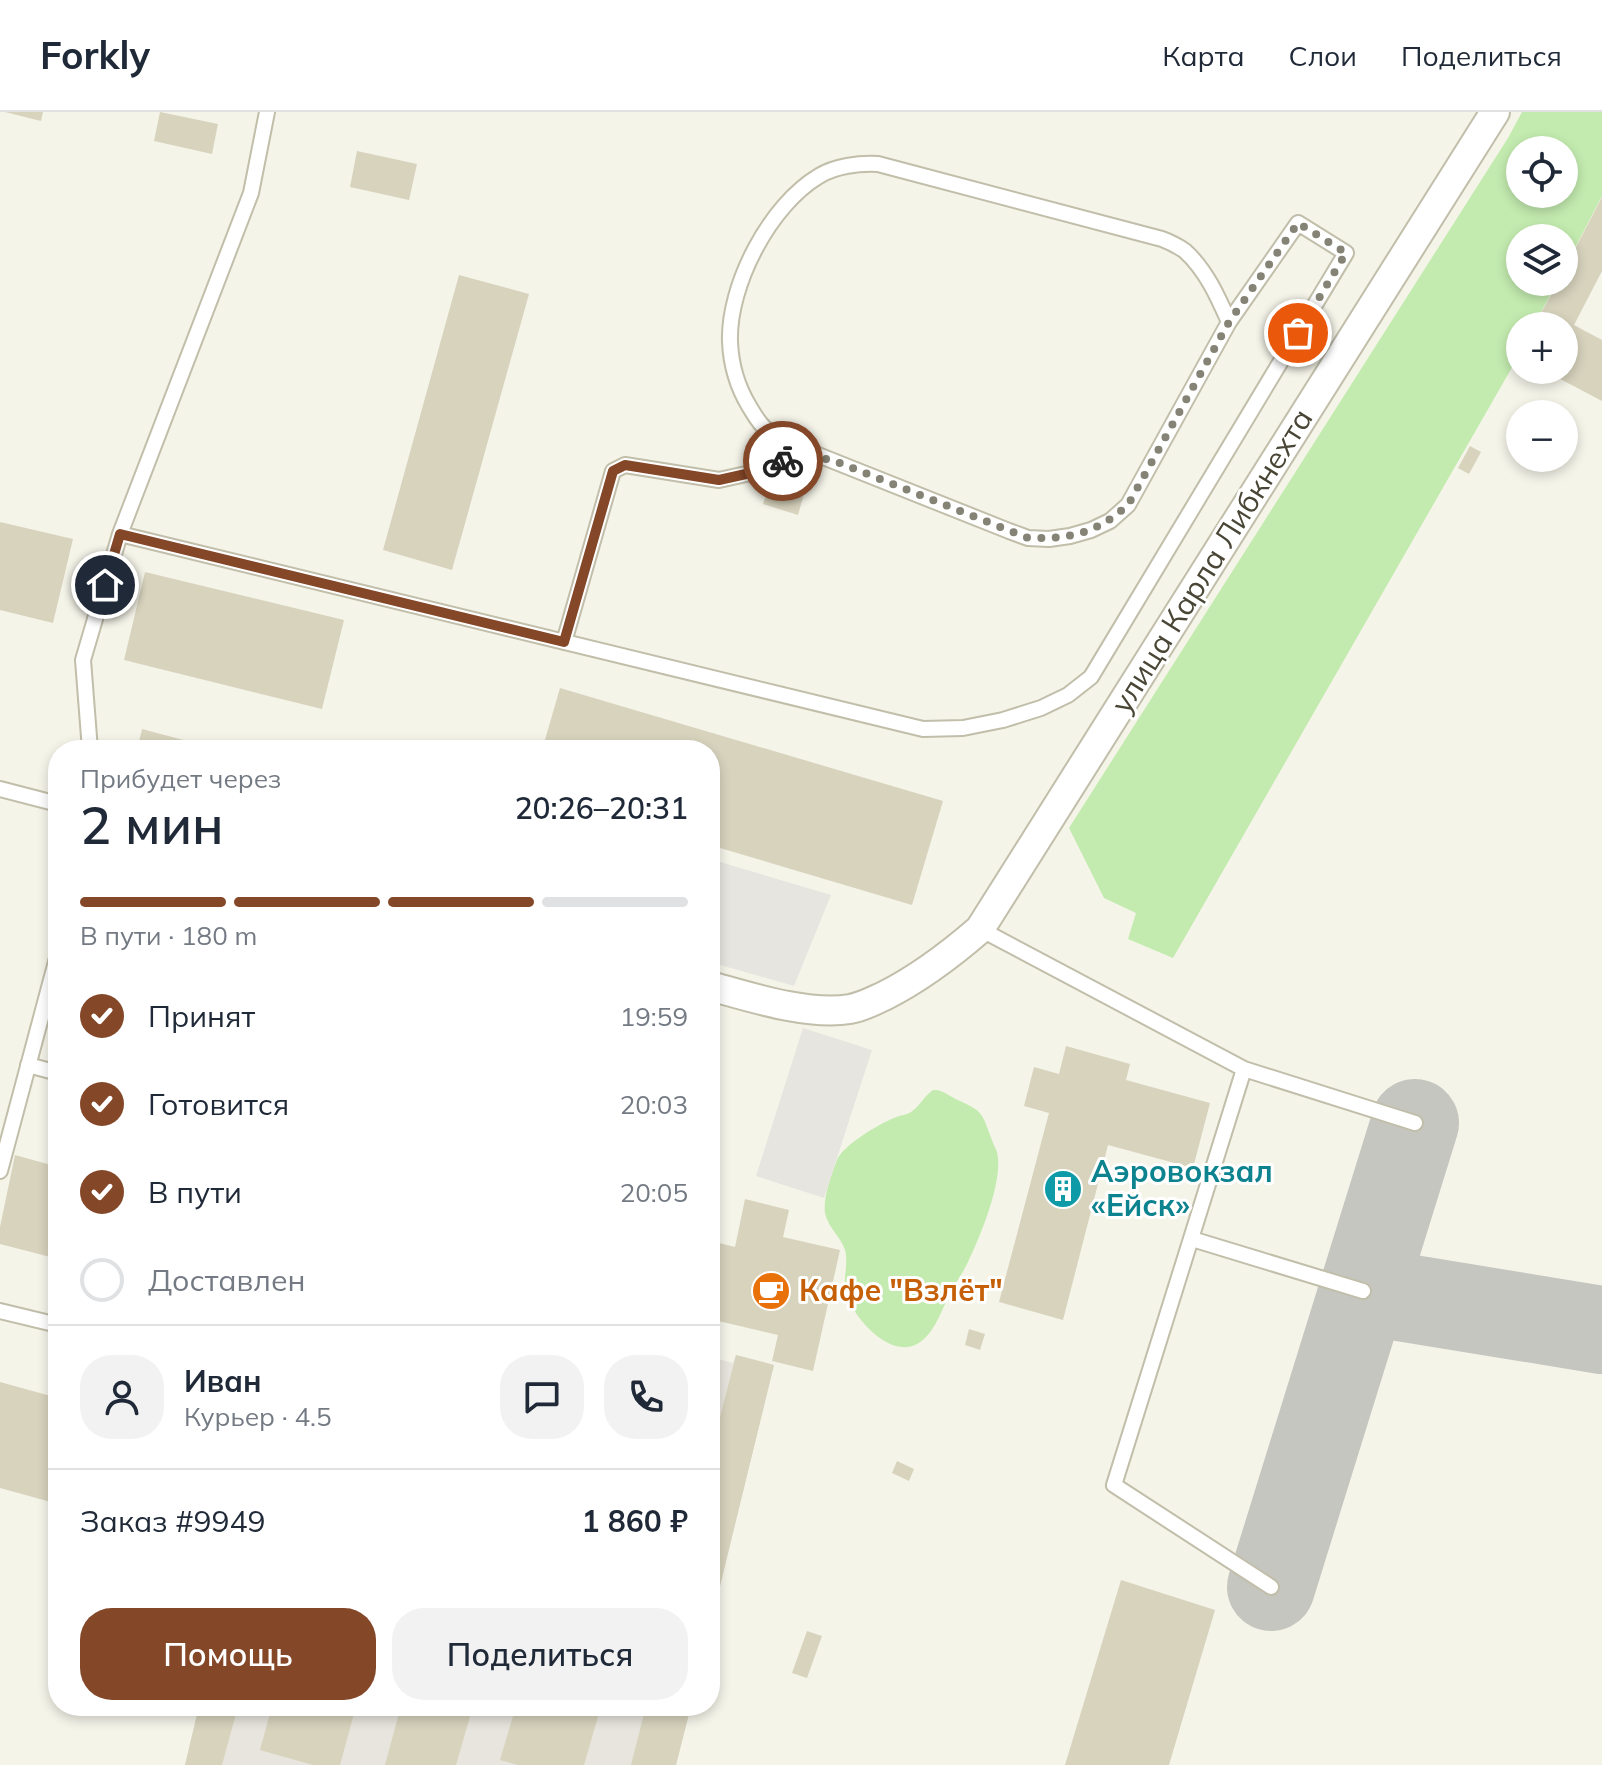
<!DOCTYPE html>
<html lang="ru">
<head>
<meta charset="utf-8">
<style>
	body { margin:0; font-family:Mulish,sans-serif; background:#f2f2f3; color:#1f2937; height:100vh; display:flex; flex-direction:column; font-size:30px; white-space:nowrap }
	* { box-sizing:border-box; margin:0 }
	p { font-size:26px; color:#747a83 }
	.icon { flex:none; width:44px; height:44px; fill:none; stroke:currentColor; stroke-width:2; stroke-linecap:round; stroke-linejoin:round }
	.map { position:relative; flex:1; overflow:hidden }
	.sheet { position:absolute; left:48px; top:628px; width:672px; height:976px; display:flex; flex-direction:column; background:#fff; border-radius:32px; box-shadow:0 4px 12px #0003 }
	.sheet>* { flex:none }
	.tools { position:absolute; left:1506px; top:24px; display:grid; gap:16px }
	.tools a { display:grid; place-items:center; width:72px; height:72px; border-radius:50%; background:#fff; box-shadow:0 4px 12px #0003; font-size:40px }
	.pin { position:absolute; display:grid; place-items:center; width:68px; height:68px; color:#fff; margin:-34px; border:4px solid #fff; border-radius:50%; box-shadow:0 2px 8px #0007 }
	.courier { position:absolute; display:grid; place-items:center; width:80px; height:80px; margin:-40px; border:6px solid #844728; border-radius:50%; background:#fff; color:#222; box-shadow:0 2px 10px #0007 }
	.headline em { font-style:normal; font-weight:600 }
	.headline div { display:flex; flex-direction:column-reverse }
	.headline { display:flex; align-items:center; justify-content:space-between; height:136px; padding:0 32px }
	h1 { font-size:52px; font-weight:600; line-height:60px }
	.bar { display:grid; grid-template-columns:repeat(4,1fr); gap:12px 8px; align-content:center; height:96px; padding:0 32px }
	.bar i { height:10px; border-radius:6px; background:#e0e1e3 }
	.bar .current { background:#844728 }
	.bar p { grid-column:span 4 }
	.line { display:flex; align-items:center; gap:20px; padding:0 32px; border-top:2px solid #e0e1e3 }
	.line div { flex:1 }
	.round { display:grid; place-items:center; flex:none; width:84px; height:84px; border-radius:32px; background:#f2f2f3 }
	ol { padding:0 32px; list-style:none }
	li { display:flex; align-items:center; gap:24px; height:88px }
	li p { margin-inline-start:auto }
	li .icon { padding:8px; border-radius:50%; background:#844728; color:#fff; stroke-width:4 }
	li:last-child { color:#747a83 }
	li i { width:44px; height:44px; border:4px solid #e0e1e3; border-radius:50% }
	.cta { display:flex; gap:16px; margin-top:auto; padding:16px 32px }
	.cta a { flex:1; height:92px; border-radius:32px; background:#844728; color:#fff; font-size:32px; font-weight:600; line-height:92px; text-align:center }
	.cta a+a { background:#f2f2f3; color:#1f2937 }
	header { display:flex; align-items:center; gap:48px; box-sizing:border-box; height:112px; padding:0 40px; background:#fff; border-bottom:2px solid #e0e1e3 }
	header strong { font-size:38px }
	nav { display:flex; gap:44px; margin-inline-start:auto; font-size:28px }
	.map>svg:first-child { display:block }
	.industrial { fill:#e7e5dd }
	.green { fill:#c3ebaf; fill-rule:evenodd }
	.parking { fill:#e6e5e0 }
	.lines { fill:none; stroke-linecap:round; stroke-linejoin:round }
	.taxiway { stroke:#c6c6c0; stroke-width:88 }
	.building { fill:#d7d3bd }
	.service-casing { stroke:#c1beaa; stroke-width:18 }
	.minor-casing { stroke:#c1beaa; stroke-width:32 }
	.service { stroke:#fff; stroke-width:14 }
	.minor { stroke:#fff; stroke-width:28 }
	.done { stroke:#858375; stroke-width:8; stroke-dasharray:0 14.4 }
	.route { stroke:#844728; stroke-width:10 }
	.labels { text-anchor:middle; stroke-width:6; stroke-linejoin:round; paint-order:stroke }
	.street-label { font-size:30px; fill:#494636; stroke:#fff }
	.culture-label { font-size:30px; font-weight:bold; fill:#0d838f; stroke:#fff; text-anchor:start }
	.food-label { font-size:30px; font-weight:bold; fill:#c56008; stroke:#fff; text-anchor:start }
</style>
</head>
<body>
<header>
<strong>Forkly</strong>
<nav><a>Карта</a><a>Слои</a><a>Поделиться</a></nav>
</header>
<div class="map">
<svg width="1602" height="1653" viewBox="0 0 1602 1653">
	<rect width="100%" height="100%" fill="#f5f4e9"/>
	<path class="industrial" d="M736 1243 774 1253 710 1515V1245L733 1251Z
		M199 1594H691L676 1653H185Z"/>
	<path class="green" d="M1522 0H1602V84L1564 157V126H1520V170H1557L1534 214H1520V241L1518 245 1173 846 1128 827 1136 801 1104 786 1069 716 1508 26ZM1520 38H1564V82H1520Z
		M933 978C943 977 950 985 960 989 982 999 982 1001 990 1023 992 1029 995 1035 997 1040 1004 1068 980 1125 968 1150 963 1161 955 1171 950 1182 941 1198 935 1222 917 1232 889 1247 853 1205 846 1181 842 1168 849 1152 845 1138 841 1125 828 1116 825 1101 823 1086 831 1063 837 1048 843 1033 879 1012 894 1006 900 1003 907 1003 911 1000 920 994 924 984 933 978Z"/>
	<path class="parking" d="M710 747 831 783 794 874 710 850Z
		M803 916 872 938 824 1086 756 1064Z"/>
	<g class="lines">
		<path class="taxiway" d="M1363 1179 1602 1218
			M1271 1475 1415 1011"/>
	</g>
	<path class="building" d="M5 0H43L41 9Z
		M160 0 218 12 212 42 154 29Z
		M357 39 417 52 409 88 350 75Z
		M1602 85V159L1574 213 1602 228V289L1543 258H1564V214H1534L1558 170H1564V158Z
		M459 163 529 182 452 458 383 438Z
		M1470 334 1481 340 1469 362 1458 356Z
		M772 365 806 375 798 403 763 392Z
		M0 410 73 427 53 511 0 498Z
		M145 460 344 508 322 597 124 548Z
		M560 576 943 689 912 793 710 733V638H542Z
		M142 617 217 637V638H137Z
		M1066 934 1130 952 1126 968 1210 991 1193 1056 1108 1033 1063 1208 999 1190 1049 1001 1024 994 1034 955 1059 962Z
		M15 1043 58 1055V1147L0 1132V1115Z
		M745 1087 789 1098 783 1125 840 1138 813 1259 772 1249 778 1223 710 1207V1150L715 1151 719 1131 735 1135Z
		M969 1217 985 1222 980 1238 965 1233Z
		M736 1243 774 1253 711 1511 710 1344Z
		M0 1270 58 1286V1392L0 1376Z
		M897 1349 914 1357 909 1369 892 1361Z
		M1121 1468 1215 1498 1169 1653H1065Z
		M807 1519 822 1524 807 1566 792 1561Z
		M199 1594H238L222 1653H185Z
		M272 1594H356L340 1653H313L260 1638Z
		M401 1594H473L456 1653H385Z
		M516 1594H601L584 1653H518L500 1648Z
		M646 1594H691L676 1653H631Z"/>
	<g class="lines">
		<g class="service-casing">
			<path id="service" d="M120 422 923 617 963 616 1003 608 1041 596 1068 583 1091 565 1346 141 1298 111 1229 210 1128 393 1110 409 1091 418 1070 424 1049 427 1028 426 1009 419 788 331C781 327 773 323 767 318 759 312 754 302 749 294 737 274 731 253 730 230 728 173 770 93 819 64 835 54 859 51 878 52L1162 127C1170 130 1178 134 1185 139 1206 158 1218 185 1229 210
				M564 530 613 359 625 353 719 368 746 362 770 351 797 347H818
				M90 638 83 548 120 422 251 81 267 0
				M0 677 58 692
				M980 817 1244 957 1415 1011
				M28 953 58 961
				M1244 957 1114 1373 1271 1475
				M0 1059 58 842
				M1192 1127 1363 1179
				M0 1199 58 1213"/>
		</g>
		<g class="minor-casing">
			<path id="minor" d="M710 874C750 885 808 904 850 897 862 895 873 889 884 884 920 866 950 843 980 817L1495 0"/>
		</g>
		<use href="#service" class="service"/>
		<use href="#minor" class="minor"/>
	</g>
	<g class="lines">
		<path class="done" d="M783 349 797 347H830L1028 426C1071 427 1095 422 1128 393L1229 210 1298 111 1346 141 1298 221"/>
		<path class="route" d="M105 473 120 422 564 530 613 359 625 353 719 368 746 362 770 351 783 349"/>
	</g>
	<defs>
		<g id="building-disc" transform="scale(2)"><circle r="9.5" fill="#0f9aa8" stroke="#fff"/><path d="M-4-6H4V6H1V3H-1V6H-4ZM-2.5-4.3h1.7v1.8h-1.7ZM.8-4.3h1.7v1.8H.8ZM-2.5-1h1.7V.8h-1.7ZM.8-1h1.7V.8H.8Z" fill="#fff"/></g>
		<g id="cafe-disc" transform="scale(2)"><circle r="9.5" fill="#e8710a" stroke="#fff"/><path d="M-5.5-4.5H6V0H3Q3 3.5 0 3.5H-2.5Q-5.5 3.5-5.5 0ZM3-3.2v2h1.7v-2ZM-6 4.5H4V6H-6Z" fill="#fff"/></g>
	</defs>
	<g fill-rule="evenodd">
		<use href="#building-disc" x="1063" y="1077"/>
		<use href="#cafe-disc" x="771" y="1179"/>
	</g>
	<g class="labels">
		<g class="street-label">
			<text transform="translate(1212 449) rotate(-58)" y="10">улица Карла Либкнехта</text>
		</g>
		<g class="culture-label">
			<text x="1091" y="1070">Аэровокзал<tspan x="1091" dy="34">«Ейск»</tspan></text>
		</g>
		<g class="food-label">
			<text x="799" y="1189">Кафе "Взлёт"</text>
		</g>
	</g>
</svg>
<div class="tools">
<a><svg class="icon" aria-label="locate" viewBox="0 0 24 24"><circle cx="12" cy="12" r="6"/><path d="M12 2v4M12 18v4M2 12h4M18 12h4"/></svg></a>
<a><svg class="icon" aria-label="layers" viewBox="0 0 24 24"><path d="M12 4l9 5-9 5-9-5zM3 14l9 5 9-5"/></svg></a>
<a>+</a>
<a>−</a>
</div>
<div class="pin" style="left:1298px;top:221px;background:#ea580c"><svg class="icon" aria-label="bag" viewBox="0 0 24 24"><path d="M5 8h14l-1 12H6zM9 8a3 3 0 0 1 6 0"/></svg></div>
<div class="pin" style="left:105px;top:473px;background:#1f2937"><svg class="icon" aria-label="home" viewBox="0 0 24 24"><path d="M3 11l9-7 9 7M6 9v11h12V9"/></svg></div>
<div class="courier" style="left:783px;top:349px"><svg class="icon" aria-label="bike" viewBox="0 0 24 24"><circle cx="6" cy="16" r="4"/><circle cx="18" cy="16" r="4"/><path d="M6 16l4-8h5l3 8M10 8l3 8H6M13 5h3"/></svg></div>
<section class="sheet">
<div class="headline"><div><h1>2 мин</h1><p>Прибудет через</p></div><em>20:26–20:31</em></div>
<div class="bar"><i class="current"></i><i class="current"></i><i class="current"></i><i></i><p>В пути · 180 m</p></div>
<ol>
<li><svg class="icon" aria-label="check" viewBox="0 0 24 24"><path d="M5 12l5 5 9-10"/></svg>Принят<p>19:59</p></li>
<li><svg class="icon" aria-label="check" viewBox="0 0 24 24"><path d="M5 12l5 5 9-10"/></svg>Готовится<p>20:03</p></li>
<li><svg class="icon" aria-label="check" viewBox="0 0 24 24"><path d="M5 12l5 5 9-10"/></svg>В пути<p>20:05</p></li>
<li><i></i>Доставлен</li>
</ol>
<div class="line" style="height:144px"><a class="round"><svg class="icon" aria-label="person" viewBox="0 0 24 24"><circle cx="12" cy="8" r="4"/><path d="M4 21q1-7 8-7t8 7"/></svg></a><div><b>Иван</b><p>Курьер · 4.5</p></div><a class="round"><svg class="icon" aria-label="chat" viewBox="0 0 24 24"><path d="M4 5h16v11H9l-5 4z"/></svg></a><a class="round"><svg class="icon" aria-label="phone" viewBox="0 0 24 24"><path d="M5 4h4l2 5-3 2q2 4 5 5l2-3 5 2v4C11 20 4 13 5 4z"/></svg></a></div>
<div class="line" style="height:104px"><div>Заказ #9949</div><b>1 860 ₽</b></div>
<div class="cta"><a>Помощь</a><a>Поделиться</a></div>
</section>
</div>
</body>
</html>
